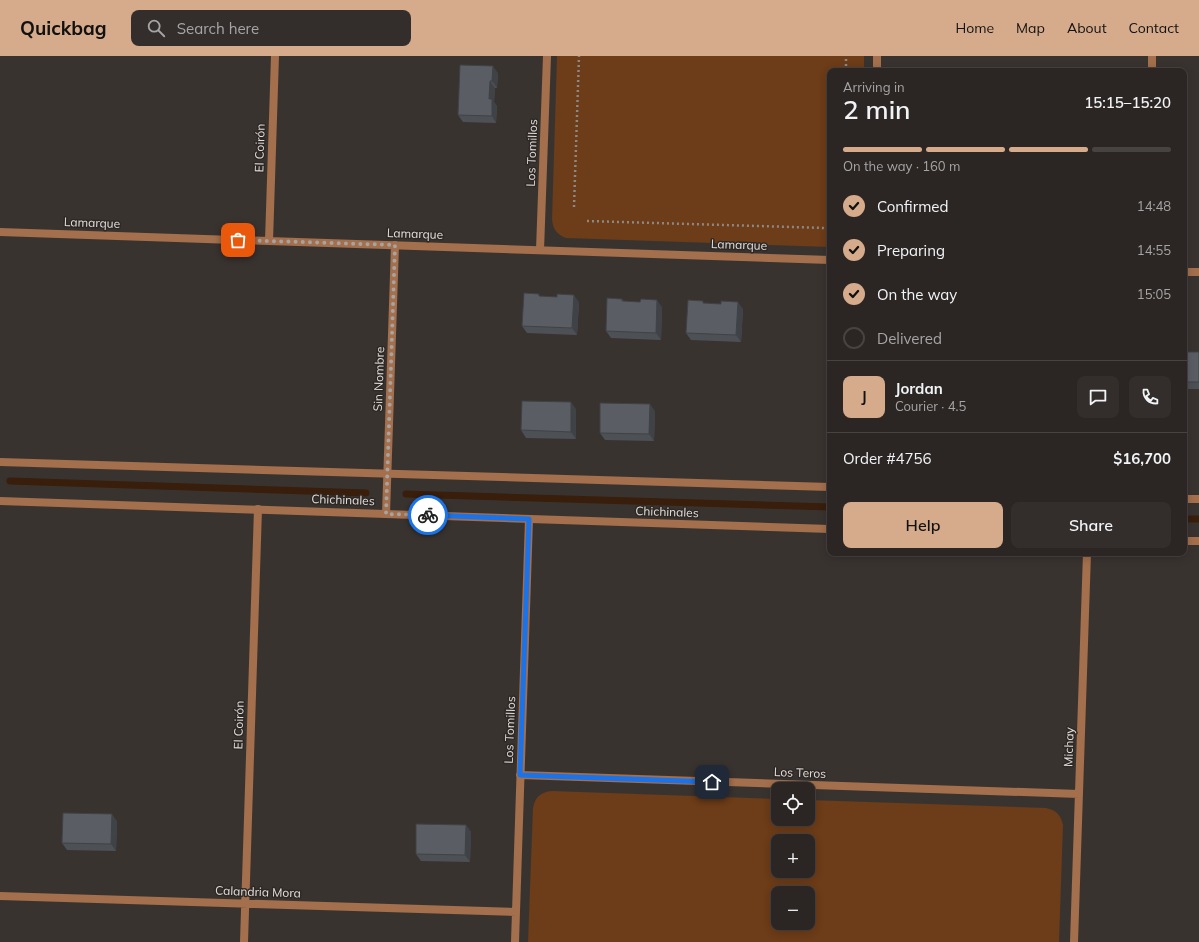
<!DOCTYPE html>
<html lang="en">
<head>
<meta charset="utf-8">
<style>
	body { margin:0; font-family:Mulish,sans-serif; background:#332e2c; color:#f1f3f6; height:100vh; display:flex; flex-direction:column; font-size:15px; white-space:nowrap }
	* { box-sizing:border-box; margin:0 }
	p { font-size:13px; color:#a6a5a6 }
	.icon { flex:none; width:22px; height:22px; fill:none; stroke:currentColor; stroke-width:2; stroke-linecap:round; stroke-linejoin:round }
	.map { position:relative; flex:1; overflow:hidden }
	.details { position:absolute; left:827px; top:12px; width:360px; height:488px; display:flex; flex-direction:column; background:#2b2624; border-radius:8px; box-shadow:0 2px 10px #0003,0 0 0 1px #474341 }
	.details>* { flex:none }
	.fabs { position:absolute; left:771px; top:726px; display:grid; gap:8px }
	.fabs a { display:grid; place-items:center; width:44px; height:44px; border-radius:8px; background:#2b2624; box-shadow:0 2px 10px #0003,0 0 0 1px #474341; font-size:20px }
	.pin { position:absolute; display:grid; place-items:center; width:34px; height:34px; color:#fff; margin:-17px; border-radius:8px; box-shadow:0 2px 6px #0006 }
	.courier { position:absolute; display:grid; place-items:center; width:40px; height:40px; margin:-20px; border:3px solid #1a73e8; border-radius:50%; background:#fff; color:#222; box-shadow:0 1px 5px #0007 }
	.headline em { font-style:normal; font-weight:600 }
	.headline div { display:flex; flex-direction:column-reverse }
	.headline { display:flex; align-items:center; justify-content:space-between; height:68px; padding:0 16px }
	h1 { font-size:26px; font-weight:600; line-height:30px }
	.bar { display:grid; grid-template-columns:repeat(4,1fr); gap:6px 4px; align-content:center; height:48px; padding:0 16px }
	.bar i { height:5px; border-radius:3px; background:#474341 }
	.bar .active { background:#d6ab8b }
	.bar p { grid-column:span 4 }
	.line { display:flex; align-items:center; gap:10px; padding:0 16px; border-top:1px solid #474341 }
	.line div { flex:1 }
	.round { display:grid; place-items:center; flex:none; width:42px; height:42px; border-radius:8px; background:#332e2c }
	ol { padding:0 16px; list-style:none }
	li { display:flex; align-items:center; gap:12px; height:44px }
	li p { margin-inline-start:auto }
	li .icon { padding:4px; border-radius:50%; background:#d6ab8b; color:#111; stroke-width:4 }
	li:last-child { color:#a6a5a6 }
	li i { width:22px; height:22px; border:2px solid #474341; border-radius:50% }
	.primary-button { display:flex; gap:8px; margin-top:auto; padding:8px 16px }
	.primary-button a { flex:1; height:46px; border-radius:8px; background:#d6ab8b; color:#111; font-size:16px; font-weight:600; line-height:46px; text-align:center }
	.primary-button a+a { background:#332e2c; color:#f1f3f6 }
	header { display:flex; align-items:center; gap:24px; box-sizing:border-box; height:56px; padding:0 20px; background:#d6ab8b; color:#111 }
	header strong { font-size:19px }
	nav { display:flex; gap:22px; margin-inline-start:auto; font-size:14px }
	.search { width:280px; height:36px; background:#332e2c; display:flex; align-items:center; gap:10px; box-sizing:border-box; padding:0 14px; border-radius:8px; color:#a6a5a6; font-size:15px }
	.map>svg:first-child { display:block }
	.green { fill:#6d3c18; fill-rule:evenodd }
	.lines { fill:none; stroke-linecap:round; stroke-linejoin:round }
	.stream { stroke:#381e0b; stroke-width:7 }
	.path { stroke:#8c8885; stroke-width:2.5; stroke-dasharray:2 3; stroke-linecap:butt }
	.minor { stroke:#a46f4c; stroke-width:8 }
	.tertiary { stroke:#a46f4c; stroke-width:8 }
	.wall { fill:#4d5156 }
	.shaded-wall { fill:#3f4246 }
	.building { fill:#5a5e64; stroke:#3f4246 }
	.done { stroke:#a7a3a0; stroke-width:4; stroke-dasharray:0 7.2 }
	.route { stroke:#1a73e8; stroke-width:5 }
	.labels { text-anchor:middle; stroke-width:3; stroke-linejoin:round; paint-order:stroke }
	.street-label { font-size:12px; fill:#e2dfdc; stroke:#2f2926 }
</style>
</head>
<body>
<header>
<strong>Quickbag</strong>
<div class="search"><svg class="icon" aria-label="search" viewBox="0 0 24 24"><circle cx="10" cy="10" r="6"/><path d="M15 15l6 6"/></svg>Search here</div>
<nav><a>Home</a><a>Map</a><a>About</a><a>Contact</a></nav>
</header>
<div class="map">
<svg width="1199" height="886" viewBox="0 0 1199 886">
	<rect width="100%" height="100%" fill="#393330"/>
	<path class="green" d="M557 0H864V15H830V191L566 182C556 178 553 173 552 163Z
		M552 735 778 743V763H808V744L1046 752C1056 754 1061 759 1063 769L1059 886H528L533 752C535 741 541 736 552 735ZM778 785H808V815H778ZM778 837H808V867H778Z"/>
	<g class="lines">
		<path class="stream" d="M10 425 366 437
			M406 438 830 451
			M1184 463H1199"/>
		<path class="path" d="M846 15V0
			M574 151 579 0
			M587 165 826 172"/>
		<path class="minor" d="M877 15V0
			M1152 15V0
			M0 176 830 204
			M269 185 275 0
			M540 194 547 0
			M1184 216H1199
			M386 458 395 189
			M520 719 1079 738
			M0 840 516 856
			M244 886 258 453
			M515 886 529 463
			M1074 886 1087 497"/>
		<path class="tertiary" d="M0 406 830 431
			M1184 443H1199
			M0 445 830 473
			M1184 485H1199"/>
	</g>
	<path class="wall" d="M498 17 497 32H495L494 46 497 50 496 67 463 66 458 59Z
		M622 243 624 245 662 251 661 284 611 282 606 275Z
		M579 246 577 279 527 277 522 270Z
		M705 247 743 253 741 286 691 284 686 277Z
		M1184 296H1199V333H1184Z
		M576 353V383L526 382 521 374Z
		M655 355 654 385 605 384 600 377Z
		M117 765 116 795 67 794 62 787Z
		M466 769 471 776 470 806 421 805 416 798Z"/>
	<path class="shaded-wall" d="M493 10 498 17 497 32 492 25Z
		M490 25 495 32 494 46 497 50 496 67 492 60 489 43Z
		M574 239 579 246 577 279 572 272Z
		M657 244 662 251 661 284 656 277Z
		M738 246 743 253 741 286 736 279Z
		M571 346 576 353V383L571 376Z
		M650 348 655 355 654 385 649 378Z
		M112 758 117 765 116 795 111 788Z
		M466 769 471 776 470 806 465 799Z"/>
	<path class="building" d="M460 9 493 10 492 25H490L489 43H492V60L458 59Z
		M524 237 539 238V240L557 241V238L574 239 572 272 522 270Z
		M607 242 622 243V245L640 246 641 243 657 244 656 277 606 275Z
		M688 244 703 245V247L721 248V245L738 246 736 279 686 277Z
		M1184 296H1199V326H1184Z
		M522 345 571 346V376L521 374Z
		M600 347 650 348 649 378 600 377Z
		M63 757 112 758 111 788 62 787Z
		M416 768 466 769 465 799 416 798Z"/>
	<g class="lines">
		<path class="done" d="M238 184 395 189 386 458 428 459"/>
		<path class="route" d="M428 459 529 463 520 719 712 726"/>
	</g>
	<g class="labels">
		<g class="street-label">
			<text transform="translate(260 92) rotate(-88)" y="4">El Coirón</text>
			<text transform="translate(532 97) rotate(-88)" y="4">Los Tomillos</text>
			<text transform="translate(92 167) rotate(2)" y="4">Lamarque</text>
			<text transform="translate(415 178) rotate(2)" y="4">Lamarque</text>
			<text transform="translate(739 189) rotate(2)" y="4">Lamarque</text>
			<text transform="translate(379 323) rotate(-88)" y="4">Sin Nombre</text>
			<text transform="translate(343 444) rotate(2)" y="4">Chichinales</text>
			<text transform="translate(667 456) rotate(2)" y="4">Chichinales</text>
			<text transform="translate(239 669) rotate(-88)" y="4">El Coirón</text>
			<text transform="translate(510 674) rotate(-88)" y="4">Los Tomillos</text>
			<text transform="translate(1069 691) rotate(-88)" y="4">Michay</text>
			<text transform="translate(800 717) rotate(2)" y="4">Los Teros</text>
			<text transform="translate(258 836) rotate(2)" y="4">Calandria Mora</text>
		</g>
	</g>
</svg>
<div class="fabs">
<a><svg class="icon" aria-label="locate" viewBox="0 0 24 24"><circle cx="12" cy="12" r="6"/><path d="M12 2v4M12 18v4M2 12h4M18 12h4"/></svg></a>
<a>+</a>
<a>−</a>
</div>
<div class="pin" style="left:238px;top:184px;background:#ea580c"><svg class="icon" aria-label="bag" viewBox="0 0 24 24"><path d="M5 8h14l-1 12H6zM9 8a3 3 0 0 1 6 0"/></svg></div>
<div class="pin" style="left:712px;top:726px;background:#1f2937"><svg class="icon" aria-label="home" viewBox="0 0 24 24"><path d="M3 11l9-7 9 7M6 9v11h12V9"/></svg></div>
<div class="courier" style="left:428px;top:459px"><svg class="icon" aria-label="bike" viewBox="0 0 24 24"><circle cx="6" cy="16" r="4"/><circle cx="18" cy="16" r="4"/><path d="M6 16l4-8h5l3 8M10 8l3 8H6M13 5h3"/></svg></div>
<section class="details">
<div class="headline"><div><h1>2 min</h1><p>Arriving in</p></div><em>15:15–15:20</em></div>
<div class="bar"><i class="active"></i><i class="active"></i><i class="active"></i><i></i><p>On the way · 160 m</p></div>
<ol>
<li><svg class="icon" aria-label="check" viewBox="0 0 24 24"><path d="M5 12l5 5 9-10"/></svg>Confirmed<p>14:48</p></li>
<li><svg class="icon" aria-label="check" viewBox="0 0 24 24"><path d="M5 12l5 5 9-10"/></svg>Preparing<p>14:55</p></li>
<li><svg class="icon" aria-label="check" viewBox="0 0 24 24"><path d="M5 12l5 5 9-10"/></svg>On the way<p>15:05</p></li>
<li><i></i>Delivered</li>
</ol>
<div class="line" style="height:72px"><b class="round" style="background:#d6ab8b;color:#111">J</b><div><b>Jordan</b><p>Courier · 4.5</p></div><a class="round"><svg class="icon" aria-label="chat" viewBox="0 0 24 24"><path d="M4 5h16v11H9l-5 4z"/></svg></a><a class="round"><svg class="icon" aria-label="phone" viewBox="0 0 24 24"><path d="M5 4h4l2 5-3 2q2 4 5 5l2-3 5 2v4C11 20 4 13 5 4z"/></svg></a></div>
<div class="line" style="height:52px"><div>Order #4756</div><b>$16,700</b></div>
<div class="primary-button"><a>Help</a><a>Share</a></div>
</section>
</div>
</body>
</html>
